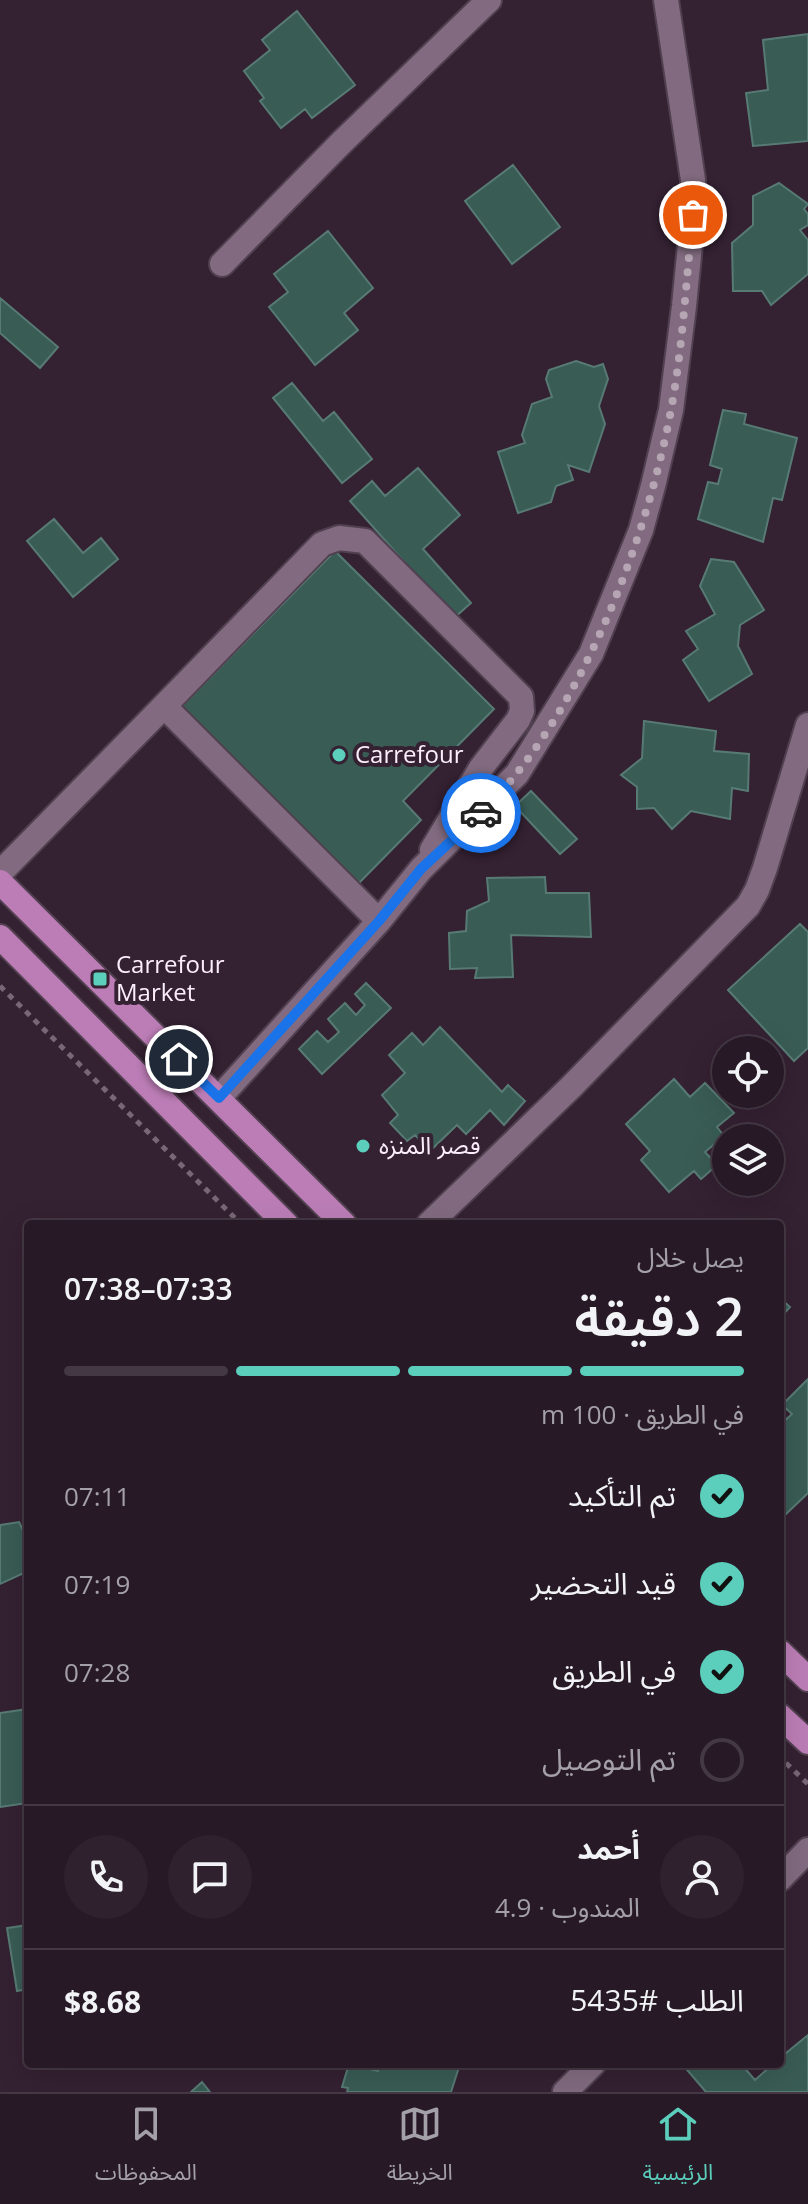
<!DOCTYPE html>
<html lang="ar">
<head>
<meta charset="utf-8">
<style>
	body { margin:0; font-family:"Open Sans","Noto Sans Arabic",sans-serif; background:#2f222e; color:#f1f3f6; direction:rtl; height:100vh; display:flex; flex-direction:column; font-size:30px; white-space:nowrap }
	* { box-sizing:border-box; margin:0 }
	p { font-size:26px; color:#a4a0a7 }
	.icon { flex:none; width:44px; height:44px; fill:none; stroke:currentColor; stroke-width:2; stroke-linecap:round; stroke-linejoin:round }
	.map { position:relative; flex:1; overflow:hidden; direction:ltr }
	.details { position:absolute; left:24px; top:1220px; width:760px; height:848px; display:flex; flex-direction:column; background:#271926; border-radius:8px; box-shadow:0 8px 32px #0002,0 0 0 2px #433843; direction:rtl }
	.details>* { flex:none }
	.controls { position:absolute; left:712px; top:1036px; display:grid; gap:16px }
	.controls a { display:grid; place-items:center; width:72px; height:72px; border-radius:50%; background:#271926; box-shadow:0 8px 32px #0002,0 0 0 2px #433843; font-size:40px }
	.pin { position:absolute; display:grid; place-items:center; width:68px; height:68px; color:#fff; margin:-34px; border:4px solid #fff; border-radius:50%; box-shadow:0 2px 8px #0007 }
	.courier { position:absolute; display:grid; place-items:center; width:80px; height:80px; margin:-40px; border:6px solid #1a73e8; border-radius:50%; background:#fff; color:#222; box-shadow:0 2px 10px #0007 }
	.headline em { font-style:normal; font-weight:600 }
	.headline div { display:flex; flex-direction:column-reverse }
	.headline { display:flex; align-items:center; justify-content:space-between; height:136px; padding:0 40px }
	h1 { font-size:52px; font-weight:600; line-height:60px }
	.bar { display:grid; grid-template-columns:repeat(4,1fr); gap:12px 8px; align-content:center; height:96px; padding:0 40px }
	.bar i { height:10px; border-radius:6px; background:#433843 }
	.bar .current { background:#5bcebc }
	.bar p { grid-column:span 4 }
	.line { display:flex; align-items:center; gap:20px; padding:0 40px; border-top:2px solid #433843 }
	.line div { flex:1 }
	.round { display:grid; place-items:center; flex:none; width:84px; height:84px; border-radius:42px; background:#2f222e }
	ol { padding:0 40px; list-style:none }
	li { display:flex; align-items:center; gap:24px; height:88px }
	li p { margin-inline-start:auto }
	li .icon { padding:8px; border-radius:50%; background:#5bcebc; color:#111; stroke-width:4 }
	li:last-child { color:#a4a0a7 }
	li i { width:44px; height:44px; border:4px solid #433843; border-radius:50% }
	.menu { display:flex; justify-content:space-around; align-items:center; height:112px; border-top:2px solid #433843; background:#271926; font-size:22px; color:#a4a0a7 }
	.menu a { display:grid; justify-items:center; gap:4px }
	.menu .current { color:#5bcebc }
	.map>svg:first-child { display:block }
	.building { fill:#395c55; stroke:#577b74; stroke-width:2 }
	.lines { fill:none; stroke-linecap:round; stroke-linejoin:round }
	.minor-casing { stroke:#514050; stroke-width:28 }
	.major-casing { stroke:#514050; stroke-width:28 }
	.path { stroke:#786776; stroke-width:5; stroke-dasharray:6 6; stroke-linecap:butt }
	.minor { stroke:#826b80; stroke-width:24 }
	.major { stroke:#bc7db6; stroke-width:24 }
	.done { stroke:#b6a6b4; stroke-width:8; stroke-dasharray:0 14.4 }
	.route { stroke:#1a73e8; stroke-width:10 }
	.poi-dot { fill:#5bcebc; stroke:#342132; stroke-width:3 }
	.labels { text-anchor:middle; stroke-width:8; stroke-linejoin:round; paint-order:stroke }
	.poi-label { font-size:24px; fill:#fceefa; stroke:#342132; text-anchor:start }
</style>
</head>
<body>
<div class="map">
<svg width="808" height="2092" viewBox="0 0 808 2092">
	<rect width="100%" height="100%" fill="#342132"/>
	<path class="building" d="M297 11 355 85 312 118 305 109 281 128 260 101 264 98 244 71 270 50 262 40Z
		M808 34V141L753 146 746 93 768 90 763 40Z
		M513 165 560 227 512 264 465 201Z
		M779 183 808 204 804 209 808 214V225L800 230 808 240V274L771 305 762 291H733L732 243 753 225V196Z
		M328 231 373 288 344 313 358 330 315 365 269 307 288 292 274 274Z
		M0 298 58 347 40 368 0 333Z
		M576 361 594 367 603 364 608 379 599 406 605 424 589 472 568 465 573 480 556 486 551 502 518 513 498 452 525 443 522 435 532 404 552 397 546 379 549 370Z
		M292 383 323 421 334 412 372 459 342 483 273 398Z
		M723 410 746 414 744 424 797 438 782 500 773 498 763 542 698 519 708 482 718 484 722 469 710 465Z
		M418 468 460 515 423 549 471 603 454 618 350 501 372 481 385 496Z
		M54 519 83 553 101 538 118 559 73 597 27 541Z
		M335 551 494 709 403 801 421 820 358 884 181 707Z
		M711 559 734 562 764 610 740 625 738 646 752 674 709 701 683 660 698 649 686 631 715 614 700 586Z
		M644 721 716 731 714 751 749 754 748 791 732 788 730 819 691 811 672 829 654 808 637 809V787L621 775 642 758Z
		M531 791 577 839 560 854 515 806Z
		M545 877 546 893H589L591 937 511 935 513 977 475 978 477 968 450 969 449 933 466 931 467 911 489 901 487 878Z
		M800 924 808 932V1048L794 1061 728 990Z
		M366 983 391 1008 322 1074 299 1049 317 1031 328 1042 339 1032 328 1019 345 1003 356 1015 365 1005 355 994Z
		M440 1027 502 1092 508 1085 525 1101 504 1125 490 1110 466 1134 457 1125 430 1151 415 1135 407 1141 390 1123 398 1115 382 1095 405 1073 389 1055 412 1033 423 1045Z
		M674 1079 690 1097 705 1083 734 1113 717 1127 724 1136 705 1152 717 1165 701 1179 694 1171 669 1192 641 1160 650 1151 626 1124Z
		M780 1298 790 1307 780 1318Z
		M808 1379V1493L784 1516 780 1513V1425L792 1414 782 1405Z
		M19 1522 28 1541V1571L0 1584V1525Z
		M28 1709V1803L0 1807V1713Z
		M28 1925V1989L17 1991 7 1928Z
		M808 2035V2092H706L682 2064H741L755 2080 773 2064H780V2058Z
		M349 2064 378 2071 380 2064H460L451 2092H347L348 2088 342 2087Z
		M202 2082 210 2092H191Z"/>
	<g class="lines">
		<g class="minor-casing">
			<path id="minor" d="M222 264 341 143 489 0
				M164 706 322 544 339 538 365 541 521 697 522 711 518 720 481 768 432 850
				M0 873 164 706 379 921
				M219 1098 379 921 421 869 517 774 591 654 641 530 653 486 671 410 684 306 693 215V180L666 0
				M429 1224 571 1087 748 906 757 890 765 868 808 725
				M780 1879 808 1850
				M565 2092 593 2064"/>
		</g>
		<g class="major-casing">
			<path id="major" d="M0 882 344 1224
				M0 937 286 1224
				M780 1652 808 1679
				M780 1716 808 1742"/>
		</g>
		<path class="path" d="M0 986 241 1224
			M786 1763 808 1784"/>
		<use href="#minor" class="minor"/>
		<use href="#major" class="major"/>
	</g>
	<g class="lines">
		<path class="done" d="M481 813C580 717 646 543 671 410 683 346 686 280 693 215"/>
		<path class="route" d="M179 1059 219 1098 379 921 421 869 481 813"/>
	</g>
	<g class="poi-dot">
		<circle cx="339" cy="755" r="8"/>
		<rect x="92" y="971" width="16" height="16" rx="4"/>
		<circle cx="363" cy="1146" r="8"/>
	</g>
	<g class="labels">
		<g class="poi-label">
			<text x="355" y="763">Carrefour</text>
			<text x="116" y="973">Carrefour<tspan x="116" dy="28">Market</tspan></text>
			<text x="379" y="1154">قصر المنزه</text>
		</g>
	</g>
</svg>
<div class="controls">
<a><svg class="icon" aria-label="locate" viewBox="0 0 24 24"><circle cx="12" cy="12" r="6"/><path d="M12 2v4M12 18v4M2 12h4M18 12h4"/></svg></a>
<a><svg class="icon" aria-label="layers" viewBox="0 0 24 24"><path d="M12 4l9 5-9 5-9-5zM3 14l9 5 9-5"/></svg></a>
</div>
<div class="pin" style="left:693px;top:215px;background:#ea580c"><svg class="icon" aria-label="bag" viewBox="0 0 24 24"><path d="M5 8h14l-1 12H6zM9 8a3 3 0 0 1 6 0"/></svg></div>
<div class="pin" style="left:179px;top:1059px;background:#1f2937"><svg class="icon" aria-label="home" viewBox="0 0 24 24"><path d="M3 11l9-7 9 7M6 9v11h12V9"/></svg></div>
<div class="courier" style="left:481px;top:813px"><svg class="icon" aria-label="car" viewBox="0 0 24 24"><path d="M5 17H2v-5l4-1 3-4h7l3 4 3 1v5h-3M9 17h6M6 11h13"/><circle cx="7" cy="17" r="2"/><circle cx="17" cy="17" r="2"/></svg></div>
<section class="details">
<div class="headline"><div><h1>2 دقيقة</h1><p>يصل خلال</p></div><em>07:33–07:38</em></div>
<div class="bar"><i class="current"></i><i class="current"></i><i class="current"></i><i></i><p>في الطريق · 100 m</p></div>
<ol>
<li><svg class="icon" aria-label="check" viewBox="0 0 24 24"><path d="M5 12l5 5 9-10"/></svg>تم التأكيد<p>07:11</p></li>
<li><svg class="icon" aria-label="check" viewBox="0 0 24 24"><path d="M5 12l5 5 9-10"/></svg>قيد التحضير<p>07:19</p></li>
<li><svg class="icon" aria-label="check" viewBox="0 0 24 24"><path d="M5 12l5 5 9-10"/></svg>في الطريق<p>07:28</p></li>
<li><i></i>تم التوصيل</li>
</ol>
<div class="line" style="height:144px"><a class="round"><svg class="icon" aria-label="person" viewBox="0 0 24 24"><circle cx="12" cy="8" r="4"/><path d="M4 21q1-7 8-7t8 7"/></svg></a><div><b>أحمد</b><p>المندوب · 4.9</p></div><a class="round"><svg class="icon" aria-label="chat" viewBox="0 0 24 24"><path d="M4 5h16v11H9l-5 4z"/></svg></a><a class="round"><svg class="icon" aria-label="phone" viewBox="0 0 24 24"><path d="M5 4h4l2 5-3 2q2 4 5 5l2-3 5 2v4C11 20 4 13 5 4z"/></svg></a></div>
<div class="line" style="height:104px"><div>الطلب #5435</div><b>$8.68</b></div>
</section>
</div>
<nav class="menu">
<a class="current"><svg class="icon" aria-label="home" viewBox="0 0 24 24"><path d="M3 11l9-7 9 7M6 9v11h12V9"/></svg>الرئيسية</a>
<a><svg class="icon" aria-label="map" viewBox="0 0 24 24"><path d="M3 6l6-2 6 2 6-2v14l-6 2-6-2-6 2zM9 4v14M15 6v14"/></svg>الخريطة</a>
<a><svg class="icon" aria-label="saved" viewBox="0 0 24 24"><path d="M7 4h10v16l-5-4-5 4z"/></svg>المحفوظات</a>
</nav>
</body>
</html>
